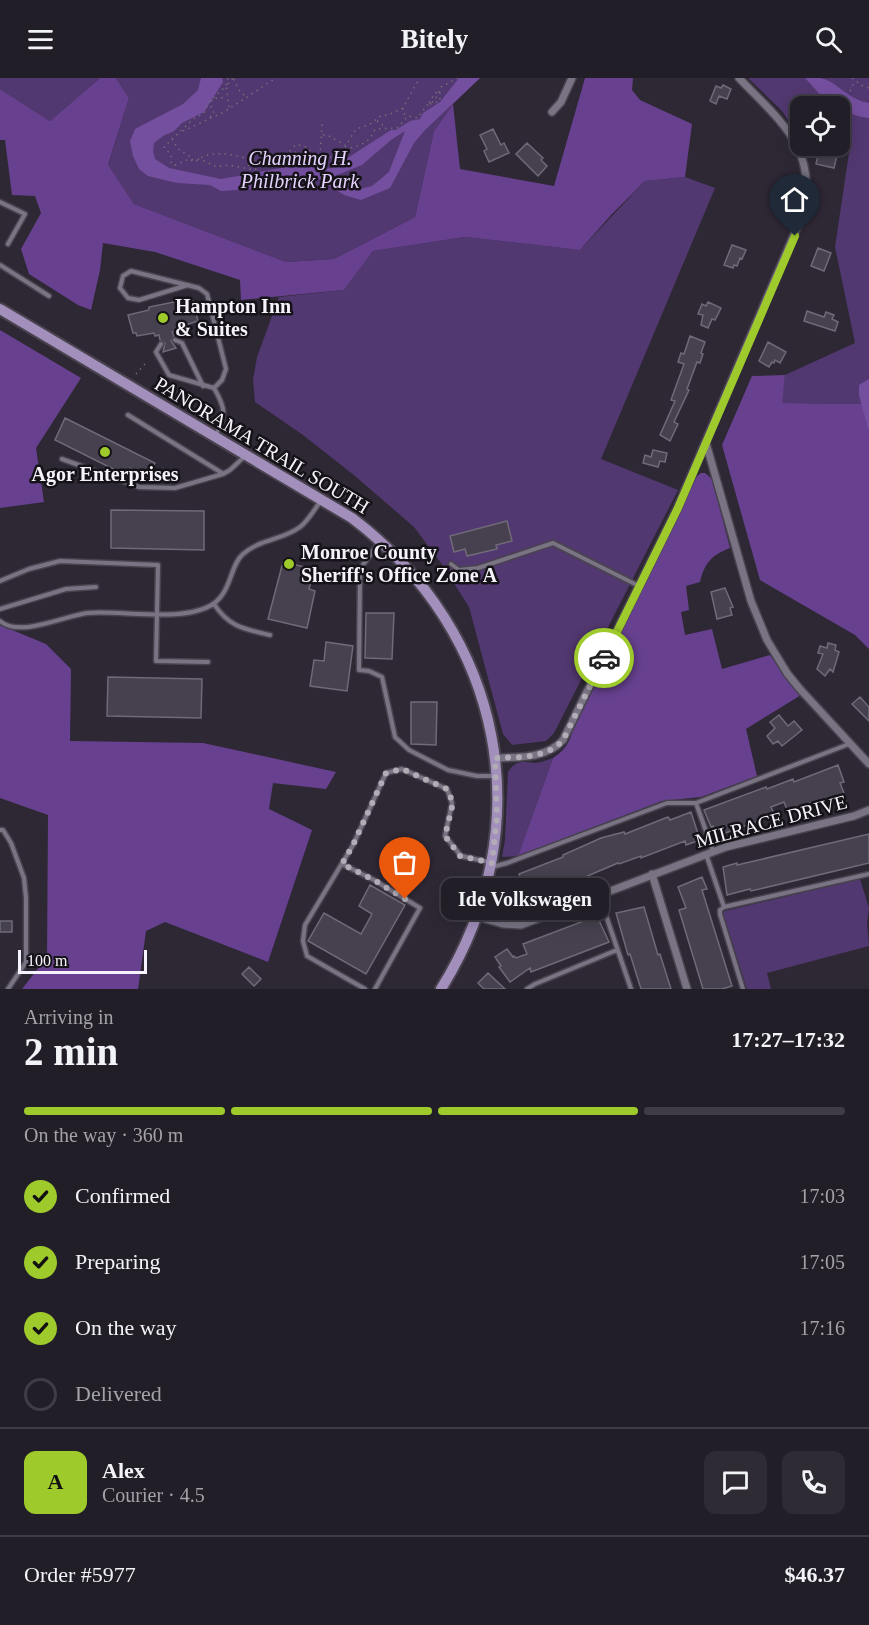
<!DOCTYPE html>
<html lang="en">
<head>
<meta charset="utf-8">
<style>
	body { margin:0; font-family:Georgia,serif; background:#2e2b34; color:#f1f3f6; height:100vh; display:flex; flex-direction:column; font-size:22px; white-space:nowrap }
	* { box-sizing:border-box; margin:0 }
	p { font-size:20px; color:#a2a2a8 }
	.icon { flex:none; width:33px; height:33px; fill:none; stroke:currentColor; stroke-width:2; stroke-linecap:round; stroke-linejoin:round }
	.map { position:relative; height:911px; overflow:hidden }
	.drawer { display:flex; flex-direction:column; background:#221e28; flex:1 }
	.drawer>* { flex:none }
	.controls { position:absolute; left:790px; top:18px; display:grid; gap:12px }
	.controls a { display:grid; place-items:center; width:60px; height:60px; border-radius:12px; background:#221e28; box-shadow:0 3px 15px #0003,0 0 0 2px #3f3c45; font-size:30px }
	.scale { position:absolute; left:18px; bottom:15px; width:129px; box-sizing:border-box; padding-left:6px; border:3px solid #f7f3fc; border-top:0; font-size:16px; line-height:21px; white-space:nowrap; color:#f7f3fc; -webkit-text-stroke:4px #151218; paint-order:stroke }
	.pin { position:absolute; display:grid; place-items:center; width:51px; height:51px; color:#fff; margin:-62px -26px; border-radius:50% 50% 50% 0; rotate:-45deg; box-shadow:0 0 6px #0007 }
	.pin .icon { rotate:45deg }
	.courier { position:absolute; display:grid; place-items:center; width:60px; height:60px; margin:-30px; border:4px solid #9fca2c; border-radius:50%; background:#fff; color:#222; box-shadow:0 2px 8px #0007 }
	.bubble { position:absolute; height:42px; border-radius:12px; background:#221e28; box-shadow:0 3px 15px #0003,0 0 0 2px #3f3c45; font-size:20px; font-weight:600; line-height:42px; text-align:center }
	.summary em { font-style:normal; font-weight:600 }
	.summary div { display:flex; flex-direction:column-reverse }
	.summary { display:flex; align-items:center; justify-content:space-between; height:102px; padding:0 24px }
	h1 { font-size:39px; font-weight:600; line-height:45px }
	.bar { display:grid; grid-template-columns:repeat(4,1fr); gap:9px 6px; align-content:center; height:72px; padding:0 24px }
	.bar i { height:8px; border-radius:4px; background:#3f3c45 }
	.bar .selected { background:#9fca2c }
	.bar p { grid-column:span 4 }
	.line { display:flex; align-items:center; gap:15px; padding:0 24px; border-top:2px solid #3f3c45 }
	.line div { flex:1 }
	.round { display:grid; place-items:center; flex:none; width:63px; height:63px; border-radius:12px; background:#2e2b34 }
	ol { padding:0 24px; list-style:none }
	li { display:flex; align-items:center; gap:18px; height:66px }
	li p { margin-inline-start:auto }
	li .icon { padding:6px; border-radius:50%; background:#9fca2c; color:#111; stroke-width:4 }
	li:last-child { color:#a2a2a8 }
	li i { width:33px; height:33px; border:3px solid #3f3c45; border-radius:50% }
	header { display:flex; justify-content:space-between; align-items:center; height:78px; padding:0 24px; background:#221e28; font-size:27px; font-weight:600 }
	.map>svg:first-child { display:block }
	.green { fill:#523870 }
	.forest { fill:#67418f }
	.water { fill:#754f9f; fill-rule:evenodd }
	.building { fill:#47414f; stroke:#6f6978; stroke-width:1.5 }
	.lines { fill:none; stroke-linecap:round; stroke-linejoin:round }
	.lane-casing { stroke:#48434e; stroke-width:7 }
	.street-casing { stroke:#48434e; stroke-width:10 }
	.primary-casing { stroke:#48434e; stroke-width:14 }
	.path { stroke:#736d79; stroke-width:1.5; stroke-dasharray:1.5 4.5; stroke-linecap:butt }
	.lane { stroke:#7a7383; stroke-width:4 }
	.street { stroke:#7a7383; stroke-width:7 }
	.primary { stroke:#a28fbc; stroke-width:10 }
	.done { stroke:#b1acb6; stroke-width:6; stroke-dasharray:0 10.8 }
	.route { stroke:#9fca2c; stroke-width:8 }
	.poi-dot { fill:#9fca2c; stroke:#151218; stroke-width:2 }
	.labels { text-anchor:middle; stroke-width:5; stroke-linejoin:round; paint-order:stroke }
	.park-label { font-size:20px; font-style:italic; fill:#e5d2fe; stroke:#151218 }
	.poi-label { font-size:20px; font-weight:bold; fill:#f7f3fc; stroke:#151218; text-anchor:start }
	.street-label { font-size:20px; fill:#f7f3fc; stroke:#151218 }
</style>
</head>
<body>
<header><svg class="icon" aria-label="menu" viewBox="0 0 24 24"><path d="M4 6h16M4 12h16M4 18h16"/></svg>Bitely<svg class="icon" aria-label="search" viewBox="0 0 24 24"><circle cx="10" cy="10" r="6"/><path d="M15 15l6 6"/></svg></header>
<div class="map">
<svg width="869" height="911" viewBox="0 0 869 911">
	<rect width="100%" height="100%" fill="#2e2835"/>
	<path class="green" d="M0 0H100L50 43 0 11Z
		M116 0H480L453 26 434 53 415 139 334 181 286 184 134 126 108 88 129 20Z
		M748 0H869V355L862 326 781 325 785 297 855 265 835 169 850 68 840 64V28H801V50L792 48 782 33Z
		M685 99 715 110 601 381 678 412 554 655 546 663 512 667 503 656 469 529 441 485 414 449 355 398 303 357 255 324 253 302 257 279 279 219 344 212 373 173 465 159 580 172 645 103Z
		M553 680 518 778 502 779 505 762 508 694C515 683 522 683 534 685 540 685 547 682 553 680Z
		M860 801 869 830 867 844 869 868 767 895 771 911H747L723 835 725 833Z"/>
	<path class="forest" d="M100 0H116L129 20 108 87 134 126 286 184 334 181 415 139 434 53 453 26 460 91 554 108 585 0H633L632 12 640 22 692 46 685 99 645 103 612 136 580 172 465 159 373 173 344 212 241 222 240 202 155 174 103 165 100 192 91 232 78 227 29 196 21 171 41 135 35 118 12 117 5 62H0V11L50 43Z
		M0 252 81 300 36 370 44 424 0 430Z
		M785 297 782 325 862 326 869 355V571L855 557 760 502 722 367 752 298Z
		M701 395H705L712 401 730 470C712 477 705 484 700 504L686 508 689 532 681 534 685 557 712 551 722 591 770 577 801 617 746 651 757 698 701 719 662 723 518 778 553 680C565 672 570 664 573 651L697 398Z
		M0 547 46 566 71 591 70 663 203 665 336 694 326 711 273 705 269 731 312 752 268 884 165 844 146 853 138 911H22L47 879 48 737 0 720Z"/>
	<path class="water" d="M201 0H222L223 4 204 34 182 45 174 53 163 58 154 65 153 73 155 81 169 90 221 101 309 85 321 91 332 90 391 52H396L410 43 420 41 423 35 440 24 459 0H480L425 52 414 65 390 110 361 122 344 117 313 97 301 98 297 102 281 105 268 110 221 113 210 107 177 105 148 98 139 91 133 78 130 63 135 51 183 26 198 12ZM405 53 389 94 372 108 357 112 342 108 332 99 362 87 391 62Z
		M805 0C810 0 816 0 820 0 837 3 848 22 869 25V40C856 39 835 30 825 22 818 15 812 7 805 0Z
		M869 301V355L859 317V307Z"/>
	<path class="building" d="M723 7 731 11 727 21 719 18 716 26 710 23 716 8 721 10Z
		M493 51 501 67 504 65 509 75 489 84 484 73 487 71 480 57Z
		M527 65 543 80 541 82 547 88 538 98 516 76Z
		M824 71 833 73V76L837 77 834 90 816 86 819 73 824 74Z
		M732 167 746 172 742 181 740 180 737 188 734 187 733 190 724 187Z
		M818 170 831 175 824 193 811 188Z
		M184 222V226L193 223 198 243 176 250V253L172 254 174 258 171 263 176 270 163 274 165 265 160 262 159 257 155 258 154 255 137 258 136 255H133L128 237 149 232V229Z
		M708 224 721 230 715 242 712 241 708 250 701 247 703 237 698 236 702 226 706 228Z
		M807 233 824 239 826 234 834 237 832 241 838 244 835 253 804 243Z
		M690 258 705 264 701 275 703 276 700 285 697 284 687 311 689 312 674 344 678 346 670 363 660 357 675 323 671 322 684 286 678 284 681 275 684 276Z
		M768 264 786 274 780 285 775 282 774 285 772 284 769 289 759 283Z
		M65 340 155 385 148 400 130 390 127 398 55 362Z
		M653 372 667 375 665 384 660 383 658 389 643 385 645 377 651 379Z
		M111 432 204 433V472L111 470Z
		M507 443 512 463 496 467 497 471 467 478 465 471 454 474 450 458Z
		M283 484 314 491 309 511 315 513 307 550 268 541Z
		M725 510 733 529 730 530 732 537 717 541 711 514Z
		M366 535H394L392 581 365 580Z
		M326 564 353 568 347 613 310 608 314 582 324 583Z
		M828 565 836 567 835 572 839 574 833 594 830 591 825 598 817 591 823 576 818 575 820 568 827 570Z
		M108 599 202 601 201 640 107 638Z
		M860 619 869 629V643L852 626Z
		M411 624H437L436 667 411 666Z
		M779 637 788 648 794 643 802 652 782 668 778 663 773 666 767 658 775 650 770 644Z
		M838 687 844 704 840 705 844 715 811 728 810 725 788 734 784 724 771 729 775 737 717 758 713 748 711 749 704 732 766 709 767 711 793 701 794 704Z
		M691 734 700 762 686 767 685 763 641 780V778L619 786 618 785 531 822 527 813 525 814 519 796 563 779V777L601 760 624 754 625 756 668 739 670 742Z
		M869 756V785L751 813 750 811 727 817 723 789 737 785V787Z
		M702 799 707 811 702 812 732 908 722 911H703L679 832 686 830 678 809Z
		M370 807 405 827 366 896 308 863 324 835 361 856 372 836 359 828Z
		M644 829 658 877 660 876 671 911H641L630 876 628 877 616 835Z
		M597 838 609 864 531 894 530 890 510 904 499 889 501 888 495 879 507 871 513 879 514 878 516 880 527 876 523 866Z
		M0 843H12V854H0Z
		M249 889 261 901 254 908 242 896Z
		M488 895 505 911H484L478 905Z"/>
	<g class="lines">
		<g class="lane-casing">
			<path id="lane" d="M0 124 25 136 8 166
				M0 187 49 218
				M188 207 139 222 128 220 120 210 123 198 131 193 199 210 207 216 226 291 222 302 214 310
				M175 262 182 265 203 308
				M161 266 156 274 169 297 214 310C226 331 226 335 216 357
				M128 337 222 395
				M62 381 139 409 175 410 223 396 230 392 244 379
				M378 466 360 491 359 592 369 593 382 599 395 659 409 672 448 692 477 698H494
				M451 486 459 492 478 490 553 465 639 508
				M0 503 29 491 60 483 158 487 156 583 208 584
				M214 526C229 549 244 551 270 557
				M0 531 66 511 96 509
				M0 543C19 560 64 538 87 535 122 532 185 545 213 526 232 513 230 487 243 476 260 461 283 462 300 449 308 443 314 432 320 424
				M696 725 713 773
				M0 752H3L11 765 24 800 26 820V884L8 911
				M706 776 724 829
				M342 786 374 802 420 830 375 911
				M492 789 507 785 667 725H696L849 666
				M599 817 631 911
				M365 911 307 878 303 863 305 847 353 767 386 695 402 691 447 711 452 725 445 758 461 778 489 784
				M527 911 535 906 617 872
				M743 911 720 836V832L724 829 869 796"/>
		</g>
		<g class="street-casing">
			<path id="street" d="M552 34 561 24 572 0
				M706 365 751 523 767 562 787 595 799 610 869 686
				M495 680C518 679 546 681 563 662L677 431 802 138C820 72 780 43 739 0
				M652 796 687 911
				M478 839 503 846 521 847 726 769 854 738 869 732"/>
		</g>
		<g class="primary-casing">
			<path id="primary" d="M0 231 352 440C504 555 542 749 441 911"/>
		</g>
		<path class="path" d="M228 0 226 8 209 24 204 35 193 41 164 69 171 77V86L175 87 187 82 200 81 217 89 228 87 255 92 260 86 282 82 287 74 292 72C301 80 323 80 335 79 343 65 366 75 375 51L397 50 408 38 418 40 426 28 435 22 441 9 458 0
			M852 0 864 9 869 10
			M234 1 238 11 246 19
			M850 13 854 4
			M429 25 435 15 439 14
			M430 26 440 23V14
			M229 29 226 8 233 0
			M403 30V35L407 38
			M210 39 214 35 211 30 212 21 227 19
			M377 43 382 46 384 50
			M183 53 224 34 276 0
			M323 57H327L345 67
			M172 61 178 71 192 80
			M345 69 356 51 369 47 382 37H388L403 30 419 1
			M320 78 322 46
			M285 79 298 83 309 84 311 80 309 71 302 67H295L293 70
			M335 80 339 84
			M249 81 248 86 250 90
			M191 82 195 84C199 81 203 78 208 77 222 73 247 79 260 86
			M136 296 145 286"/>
		<use href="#lane" class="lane"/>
		<use href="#street" class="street"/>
		<use href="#primary" class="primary"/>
	</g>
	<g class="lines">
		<path class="done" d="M405 821 374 802 342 786 353 767 386 695 402 691 447 711 453 725 445 758 460 778 492 785 497 739 495 680C518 679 547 681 563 662L604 580"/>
		<path class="route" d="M604 580 678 430 795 158"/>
	</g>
	<g class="poi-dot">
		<circle cx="163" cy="240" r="6"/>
		<circle cx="105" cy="374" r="6"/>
		<circle cx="289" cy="486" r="6"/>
	</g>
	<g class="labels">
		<g class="park-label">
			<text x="300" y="87">Channing H.<tspan x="300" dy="23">Philbrick Park</tspan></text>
		</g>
		<g class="poi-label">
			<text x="175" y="235">Hampton Inn<tspan x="175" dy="23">&amp; Suites</tspan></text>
			<text x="105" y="403" text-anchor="middle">Agor Enterprises</text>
			<text x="301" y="481">Monroe County<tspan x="301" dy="23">Sheriff's Office Zone A</tspan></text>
		</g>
		<g class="street-label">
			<text transform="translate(262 367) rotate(31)" y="7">PANORAMA TRAIL SOUTH</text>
			<text transform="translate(771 743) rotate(-15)" y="7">MILRACE DRIVE</text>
		</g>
	</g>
</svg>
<div class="controls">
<a><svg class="icon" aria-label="locate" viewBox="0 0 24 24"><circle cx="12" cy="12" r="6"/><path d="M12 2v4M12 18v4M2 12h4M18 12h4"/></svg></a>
</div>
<div class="scale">100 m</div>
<div class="pin" style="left:405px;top:821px;background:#ea580c"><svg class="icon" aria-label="bag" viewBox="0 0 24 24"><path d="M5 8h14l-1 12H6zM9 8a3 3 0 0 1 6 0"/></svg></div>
<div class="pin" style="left:795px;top:158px;background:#1f2937"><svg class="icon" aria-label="home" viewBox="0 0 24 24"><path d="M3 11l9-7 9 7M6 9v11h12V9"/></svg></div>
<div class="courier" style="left:604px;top:580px"><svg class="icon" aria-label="car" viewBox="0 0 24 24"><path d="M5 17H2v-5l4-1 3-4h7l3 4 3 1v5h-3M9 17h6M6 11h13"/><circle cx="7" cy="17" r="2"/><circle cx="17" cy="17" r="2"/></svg></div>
<div class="bubble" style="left:441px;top:800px;width:168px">Ide Volkswagen</div>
</div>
<section class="drawer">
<div class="summary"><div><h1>2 min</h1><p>Arriving in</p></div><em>17:27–17:32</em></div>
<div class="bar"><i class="selected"></i><i class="selected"></i><i class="selected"></i><i></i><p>On the way · 360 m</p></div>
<ol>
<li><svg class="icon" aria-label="check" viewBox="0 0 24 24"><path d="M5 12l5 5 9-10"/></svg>Confirmed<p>17:03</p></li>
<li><svg class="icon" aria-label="check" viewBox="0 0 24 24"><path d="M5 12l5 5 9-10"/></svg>Preparing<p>17:05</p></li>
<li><svg class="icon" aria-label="check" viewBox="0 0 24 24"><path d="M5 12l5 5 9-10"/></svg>On the way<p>17:16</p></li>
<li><i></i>Delivered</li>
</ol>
<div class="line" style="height:108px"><b class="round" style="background:#9fca2c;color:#111">A</b><div><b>Alex</b><p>Courier · 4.5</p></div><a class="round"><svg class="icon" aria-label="chat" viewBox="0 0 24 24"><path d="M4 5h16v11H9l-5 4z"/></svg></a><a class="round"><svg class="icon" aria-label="phone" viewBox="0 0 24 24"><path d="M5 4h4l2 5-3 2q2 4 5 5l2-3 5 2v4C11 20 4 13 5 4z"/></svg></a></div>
<div class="line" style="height:78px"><div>Order #5977</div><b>$46.37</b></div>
</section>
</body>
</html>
